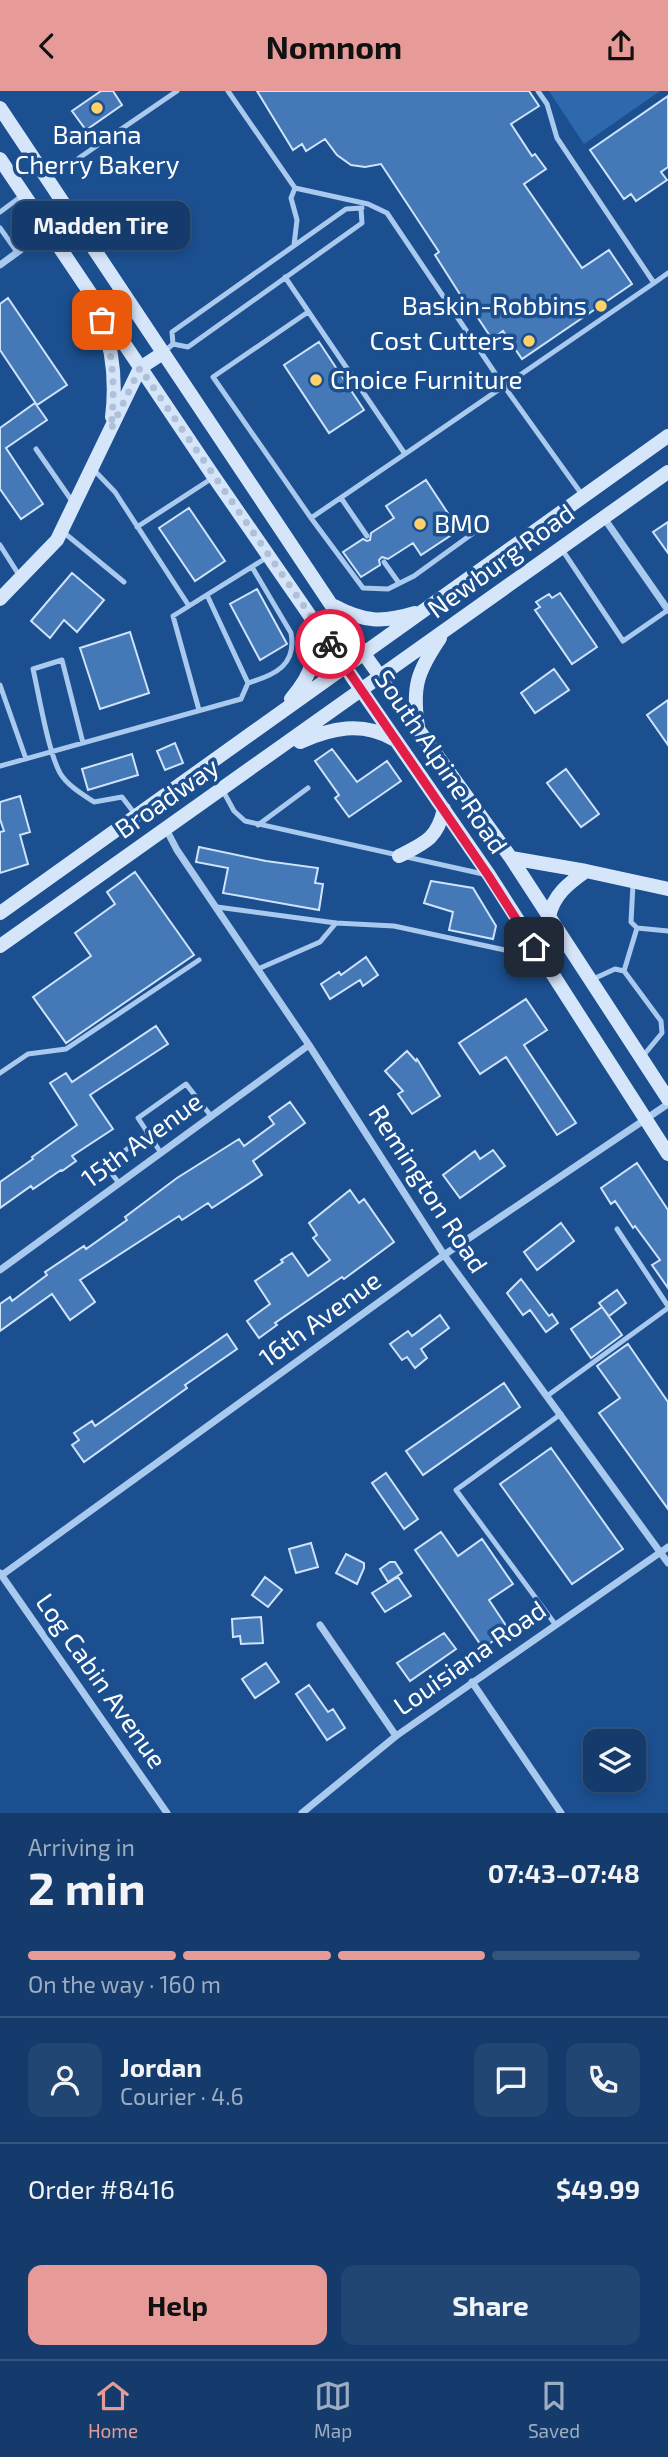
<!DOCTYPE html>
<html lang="en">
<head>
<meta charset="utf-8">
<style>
	body { margin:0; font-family:"Exo 2",sans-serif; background:#214673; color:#f1f3f6; height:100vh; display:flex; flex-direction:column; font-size:26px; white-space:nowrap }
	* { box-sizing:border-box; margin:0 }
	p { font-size:23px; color:#9dadc1 }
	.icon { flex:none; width:38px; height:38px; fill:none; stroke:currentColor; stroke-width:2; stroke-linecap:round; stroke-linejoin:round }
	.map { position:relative; height:1722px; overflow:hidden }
	.details { display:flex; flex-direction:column; background:#143b6b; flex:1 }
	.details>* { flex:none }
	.controls { position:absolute; left:583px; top:1638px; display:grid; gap:14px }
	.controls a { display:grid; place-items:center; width:63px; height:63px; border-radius:14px; background:#143b6b; box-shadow:0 4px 10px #0003,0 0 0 2px #33557e; font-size:35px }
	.pin { position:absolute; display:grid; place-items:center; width:60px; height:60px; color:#fff; margin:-30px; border-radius:14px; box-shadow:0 4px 10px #0006 }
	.courier { position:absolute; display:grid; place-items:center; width:70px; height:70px; margin:-35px; border:5px solid #e11d48; border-radius:50%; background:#fff; color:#222; box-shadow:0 2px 9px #0007 }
	.bubble { position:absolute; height:49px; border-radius:14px; background:#143b6b; box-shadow:0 4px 10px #0003,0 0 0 2px #33557e; font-size:23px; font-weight:700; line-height:49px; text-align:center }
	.summary em { font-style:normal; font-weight:700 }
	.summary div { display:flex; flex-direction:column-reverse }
	.summary { display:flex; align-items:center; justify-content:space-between; height:119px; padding:0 28px }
	h1 { font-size:46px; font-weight:700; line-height:52px }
	.bar { display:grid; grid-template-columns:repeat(4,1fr); gap:10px 7px; align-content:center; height:84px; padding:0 28px }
	.bar i { height:9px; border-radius:5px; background:#33557e }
	.bar .selected { background:#e69b98 }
	.bar p { grid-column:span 4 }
	.line { display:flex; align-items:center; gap:18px; padding:0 28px; border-top:2px solid #33557e }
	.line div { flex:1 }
	.round { display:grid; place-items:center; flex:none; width:74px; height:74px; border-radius:14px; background:#214673 }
	.action { display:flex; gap:14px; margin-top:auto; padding:14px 28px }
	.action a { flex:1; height:80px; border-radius:14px; background:#e69b98; color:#111; font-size:28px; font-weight:700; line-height:80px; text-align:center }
	.action a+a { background:#214673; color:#f1f3f6 }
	header { display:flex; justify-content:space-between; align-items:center; height:91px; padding:0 28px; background:#e69b98; color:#111; font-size:32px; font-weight:700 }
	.tabs { display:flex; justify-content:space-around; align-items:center; height:98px; border-top:2px solid #33557e; background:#143b6b; font-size:19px; color:#9dadc1 }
	.tabs a { display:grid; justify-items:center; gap:4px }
	.tabs .selected { color:#e69b98 }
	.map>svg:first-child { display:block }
	.green { fill:#2e69ad }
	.building { fill:#4478b7; stroke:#cfe3fa; stroke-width:2 }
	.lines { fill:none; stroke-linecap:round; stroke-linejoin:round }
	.service { stroke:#a9c9ee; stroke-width:5 }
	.minor { stroke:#a9c9ee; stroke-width:7 }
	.secondary { stroke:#d6e6fa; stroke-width:14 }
	.done { stroke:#afc1d8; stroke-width:7; stroke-dasharray:0 12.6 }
	.route { stroke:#e11d48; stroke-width:9 }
	.poi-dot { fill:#ffd166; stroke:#1b4f8f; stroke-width:2.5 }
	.labels { text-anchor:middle; stroke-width:7; stroke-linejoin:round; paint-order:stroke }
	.poi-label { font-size:26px; fill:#fff; stroke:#1b4f8f; text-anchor:end }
	.street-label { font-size:26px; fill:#fff; stroke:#1b4f8f }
</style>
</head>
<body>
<header><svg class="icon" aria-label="back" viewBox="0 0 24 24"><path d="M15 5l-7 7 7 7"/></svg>Nomnom<svg class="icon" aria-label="share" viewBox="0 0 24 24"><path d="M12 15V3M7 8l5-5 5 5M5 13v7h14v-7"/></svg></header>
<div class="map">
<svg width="668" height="1722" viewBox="0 0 668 1722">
	<rect width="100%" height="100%" fill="#1b4f8f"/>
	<path class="green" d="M549 0H660L584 53Z"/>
	<path class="building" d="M101 0H113L122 14 86 39 72 20Z
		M257 0H529L539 15 511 33 532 65 535 63 546 78 524 93 582 177 609 159 632 193 522 268 503 240 492 248 470 215 468 216 435 164 439 161 381 73 365 76 351 74 337 64 325 48 306 60 302 53 293 59Z
		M668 5V76L661 81 667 89 636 110 631 103 624 108 590 59Z
		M8 207 67 294 37 314 0 259V213Z
		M319 251 364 319 329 342 284 274Z
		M35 312 47 329 6 357 43 413 21 428 0 398V337Z
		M426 389 459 439 421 464 413 452 388 468 382 466 379 469 380 474 361 486 343 461 363 448 367 450 370 449 371 442 394 427 386 415Z
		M189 417 225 470 195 490 159 437Z
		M668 431V462L653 441Z
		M72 482 104 509 77 541 64 529 50 547 31 530Z
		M257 498 287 553 260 569 230 513Z
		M560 502 597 556 572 573 535 519 540 516 536 511 549 503 552 507Z
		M130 541 149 602 100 618 80 557Z
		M554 578 569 599 535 622 521 602Z
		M668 609V654L647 624Z
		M175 652 183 672 165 679 157 660Z
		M332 658 357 691 387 670 401 690 349 726 335 707 339 704 315 670Z
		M132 663 138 684 88 699 82 678Z
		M566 678 599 723 581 736 547 692Z
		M20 705 30 741 20 744 28 773 0 782V741L4 740 0 728V711Z
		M199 756 266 770 318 777 315 792 323 793 319 819 223 802 228 777 196 771Z
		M135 781 194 864 66 952 33 906 91 865 75 842 115 813 107 801Z
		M431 790 473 797 496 835 493 848 449 839 453 821 424 812Z
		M366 866 378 884 363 895 360 889 330 908 321 893 339 881 341 884Z
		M526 908 547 939 524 954 576 1032 557 1044 506 966 480 983 459 952Z
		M156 935 168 953 90 1004 113 1038 72 1065 76 1070 62 1080 61 1079 33 1098 31 1095 0 1117V1091L33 1068 32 1066 77 1034 50 992 66 982 72 991Z
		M407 960 416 970 417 968 440 1005 412 1023 398 1003 403 1000 385 980Z
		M290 1011 305 1032 253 1070 262 1084 212 1117 208 1112 182 1129 179 1125 80 1189 95 1211 70 1229 52 1203 0 1240V1213L10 1206 12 1210 47 1184 45 1181 84 1155 86 1158 127 1129 125 1126 177 1087 239 1048 244 1055 274 1033 269 1026Z
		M493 1059 505 1075 460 1107 443 1084 475 1060 480 1068Z
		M637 1072 668 1119V1197L652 1174 660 1169 635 1135 633 1137 615 1110 611 1113 601 1097Z
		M350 1099 359 1112 364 1108 394 1151 344 1188 342 1186 275 1232 277 1234 259 1247 247 1230 270 1213 255 1190 283 1171 281 1169 292 1162 308 1185 330 1169 313 1147 317 1144 309 1132Z
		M561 1132 574 1150 537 1179 524 1161Z
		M521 1188 549 1225 552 1223 558 1232 546 1241 530 1219 523 1224 507 1202Z
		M617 1199 626 1212 609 1225 599 1212Z
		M602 1216 622 1244 591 1267 571 1238Z
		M440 1224 449 1237 421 1258 427 1267 415 1277 407 1266 402 1269 390 1253 408 1240 412 1245Z
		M227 1243 237 1258 185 1294 187 1297 84 1371 72 1354 79 1349 74 1342 92 1330 95 1335Z
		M628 1253 668 1311V1418L599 1322 620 1307 597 1275Z
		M504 1292 520 1316 423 1384 406 1360Z
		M551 1357 623 1458 572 1493 500 1393Z
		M386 1382 418 1428 404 1438 372 1392Z
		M441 1441 458 1465 482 1448 513 1493 489 1509 509 1539 483 1557 415 1459Z
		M311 1452 318 1476 296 1482 289 1458Z
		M346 1463 364 1472V1477L357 1493 336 1482Z
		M390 1471H395L402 1482 388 1491 380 1478Z
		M265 1486 282 1499 268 1516 252 1504Z
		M398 1486 411 1505 385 1521 372 1502Z
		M261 1526 263 1552 241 1553 240 1545 233 1546 232 1528Z
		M444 1542 456 1558 410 1590 397 1572Z
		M266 1572 279 1591 255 1607 242 1588Z
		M309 1594 328 1621 333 1618 345 1637 327 1649 296 1603Z"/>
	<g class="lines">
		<path class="service" d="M228 0 295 97 368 113 387 122 501 291 583 405
			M79 67 177 0
			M0 121 23 104
			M0 137 17 161
			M294 154 297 129 291 107 295 97
			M285 186 405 363 654 192 557 47 547 13 538 0
			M654 192 668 182
			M308 221 213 286 311 427 405 363
			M173 253 172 241 346 118 362 117
			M165 260 173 253 188 256 362 132 361 118
			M36 358 72 410
			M92 377 115 401 189 515 266 467
			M341 407 367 445
			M311 427 363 497 388 498 414 485 472 443
			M137 436 214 386
			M62 440 124 491
			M0 454 19 484
			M561 457 623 550 668 519
			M384 471 399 492
			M189 515 173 525 199 619
			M248 592C275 584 297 574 291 542L252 476
			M0 594 26 668
			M83 652 62 569 33 578C39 604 48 660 60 682 67 694 82 703 94 711L122 706 135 723
			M0 675 241 608 248 592 207 504
			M222 698 234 720 245 730 483 783
			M258 734 308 697
			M633 793 631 831 637 837 668 840
			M217 816 336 832 394 835 528 864
			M258 878 320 851 336 832
			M624 880 637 837
			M591 889 615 878 624 880 661 930 662 942 643 965
			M0 982 28 963 66 958 199 869
			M161 1062 138 1027 186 993 211 1025
			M119 1092 105 1074 148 1043
			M617 1138 668 1215
			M547 1305 668 1217
			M555 1533 456 1399 561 1323"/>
		<path class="minor" d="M0 174 48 139
			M604 427 668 519
			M166 738 177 759 309 954 444 1164 668 1472
			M0 1179 309 954
			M0 1482 167 1722
			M2 1484 444 1164 668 1013
			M320 1534 396 1645
			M472 1591 561 1722
			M302 1722 396 1645 668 1456"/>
		<path class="secondary" d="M0 17 364 563 511 767 668 1008
			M0 68 214 386 489 784 668 1063
			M102 229C113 260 116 294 112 326
			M0 508 57 449 140 277 163 262
			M334 515C364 531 382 532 415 522
			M291 608C314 581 317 565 312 530
			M418 636C412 596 417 581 440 547
			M300 651C331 637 362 630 393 648
			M399 765C425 752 437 748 444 718
			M511 767 586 780 668 798
			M0 822 668 345
			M549 826C553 804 569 792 586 780
			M0 855 668 381"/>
	</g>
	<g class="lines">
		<path class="done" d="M102 229C114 265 115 301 111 338L140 277 330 553"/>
		<path class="route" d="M330 553 488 784 534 856"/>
	</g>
	<g class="poi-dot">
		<circle cx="97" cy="17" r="7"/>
		<circle cx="601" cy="215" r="7"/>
		<circle cx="529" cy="250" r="7"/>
		<circle cx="316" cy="289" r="7"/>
		<circle cx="420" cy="433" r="7"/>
	</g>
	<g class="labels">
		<g class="poi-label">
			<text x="97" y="53" text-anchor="middle">Banana<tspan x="97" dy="30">Cherry Bakery</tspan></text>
			<text x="587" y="224">Baskin-Robbins</text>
			<text x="515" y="259">Cost Cutters</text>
			<text x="330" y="298" text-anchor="start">Choice Furniture</text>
			<text x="434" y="442" text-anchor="start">BMO</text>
		</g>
		<g class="street-label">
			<text transform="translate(501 470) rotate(-36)" y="9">Newburg Road</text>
			<text transform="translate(441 671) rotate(56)" y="9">South Alpine Road</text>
			<text transform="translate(167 707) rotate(-35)" y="9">Broadway</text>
			<text transform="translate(142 1049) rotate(-36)" y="9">15th Avenue</text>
			<text transform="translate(428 1098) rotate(57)" y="9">Remington Road</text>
			<text transform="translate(320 1228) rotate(-36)" y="9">16th Avenue</text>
			<text transform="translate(470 1567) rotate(-35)" y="9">Louisiana Road</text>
			<text transform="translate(101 1590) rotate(55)" y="9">Log Cabin Avenue</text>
		</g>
	</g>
</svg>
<div class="controls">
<a><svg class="icon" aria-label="layers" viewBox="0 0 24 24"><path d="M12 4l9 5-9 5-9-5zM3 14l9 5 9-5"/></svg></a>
</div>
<div class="pin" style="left:102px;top:229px;background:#ea580c"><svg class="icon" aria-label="bag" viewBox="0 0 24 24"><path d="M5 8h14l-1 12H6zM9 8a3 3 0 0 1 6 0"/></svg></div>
<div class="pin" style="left:534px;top:856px;background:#1f2937"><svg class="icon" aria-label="home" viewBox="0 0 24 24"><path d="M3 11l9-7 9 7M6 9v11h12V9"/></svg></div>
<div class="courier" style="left:330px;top:553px"><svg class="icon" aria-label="bike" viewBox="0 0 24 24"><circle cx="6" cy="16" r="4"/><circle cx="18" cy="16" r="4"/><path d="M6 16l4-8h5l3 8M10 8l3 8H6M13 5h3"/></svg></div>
<div class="bubble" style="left:12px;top:110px;width:178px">Madden Tire</div>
</div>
<section class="details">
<div class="summary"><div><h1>2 min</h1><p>Arriving in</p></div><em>07:43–07:48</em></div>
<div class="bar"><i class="selected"></i><i class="selected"></i><i class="selected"></i><i></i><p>On the way · 160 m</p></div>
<div class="line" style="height:126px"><a class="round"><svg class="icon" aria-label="person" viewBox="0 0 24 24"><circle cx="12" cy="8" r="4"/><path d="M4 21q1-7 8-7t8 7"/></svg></a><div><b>Jordan</b><p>Courier · 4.6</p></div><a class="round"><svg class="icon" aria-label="chat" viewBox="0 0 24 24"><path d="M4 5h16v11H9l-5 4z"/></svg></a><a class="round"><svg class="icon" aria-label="phone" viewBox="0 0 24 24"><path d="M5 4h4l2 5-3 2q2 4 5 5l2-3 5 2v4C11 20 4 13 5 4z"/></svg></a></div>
<div class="line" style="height:91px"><div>Order #8416</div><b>$49.99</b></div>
<div class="action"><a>Help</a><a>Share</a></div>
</section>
<nav class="tabs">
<a class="selected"><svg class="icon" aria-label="home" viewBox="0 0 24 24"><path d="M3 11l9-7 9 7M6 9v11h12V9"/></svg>Home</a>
<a><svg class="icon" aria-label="map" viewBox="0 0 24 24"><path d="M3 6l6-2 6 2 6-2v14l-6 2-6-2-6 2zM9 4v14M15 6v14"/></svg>Map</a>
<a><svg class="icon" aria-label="saved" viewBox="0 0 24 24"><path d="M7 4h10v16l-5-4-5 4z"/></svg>Saved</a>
</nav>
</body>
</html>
